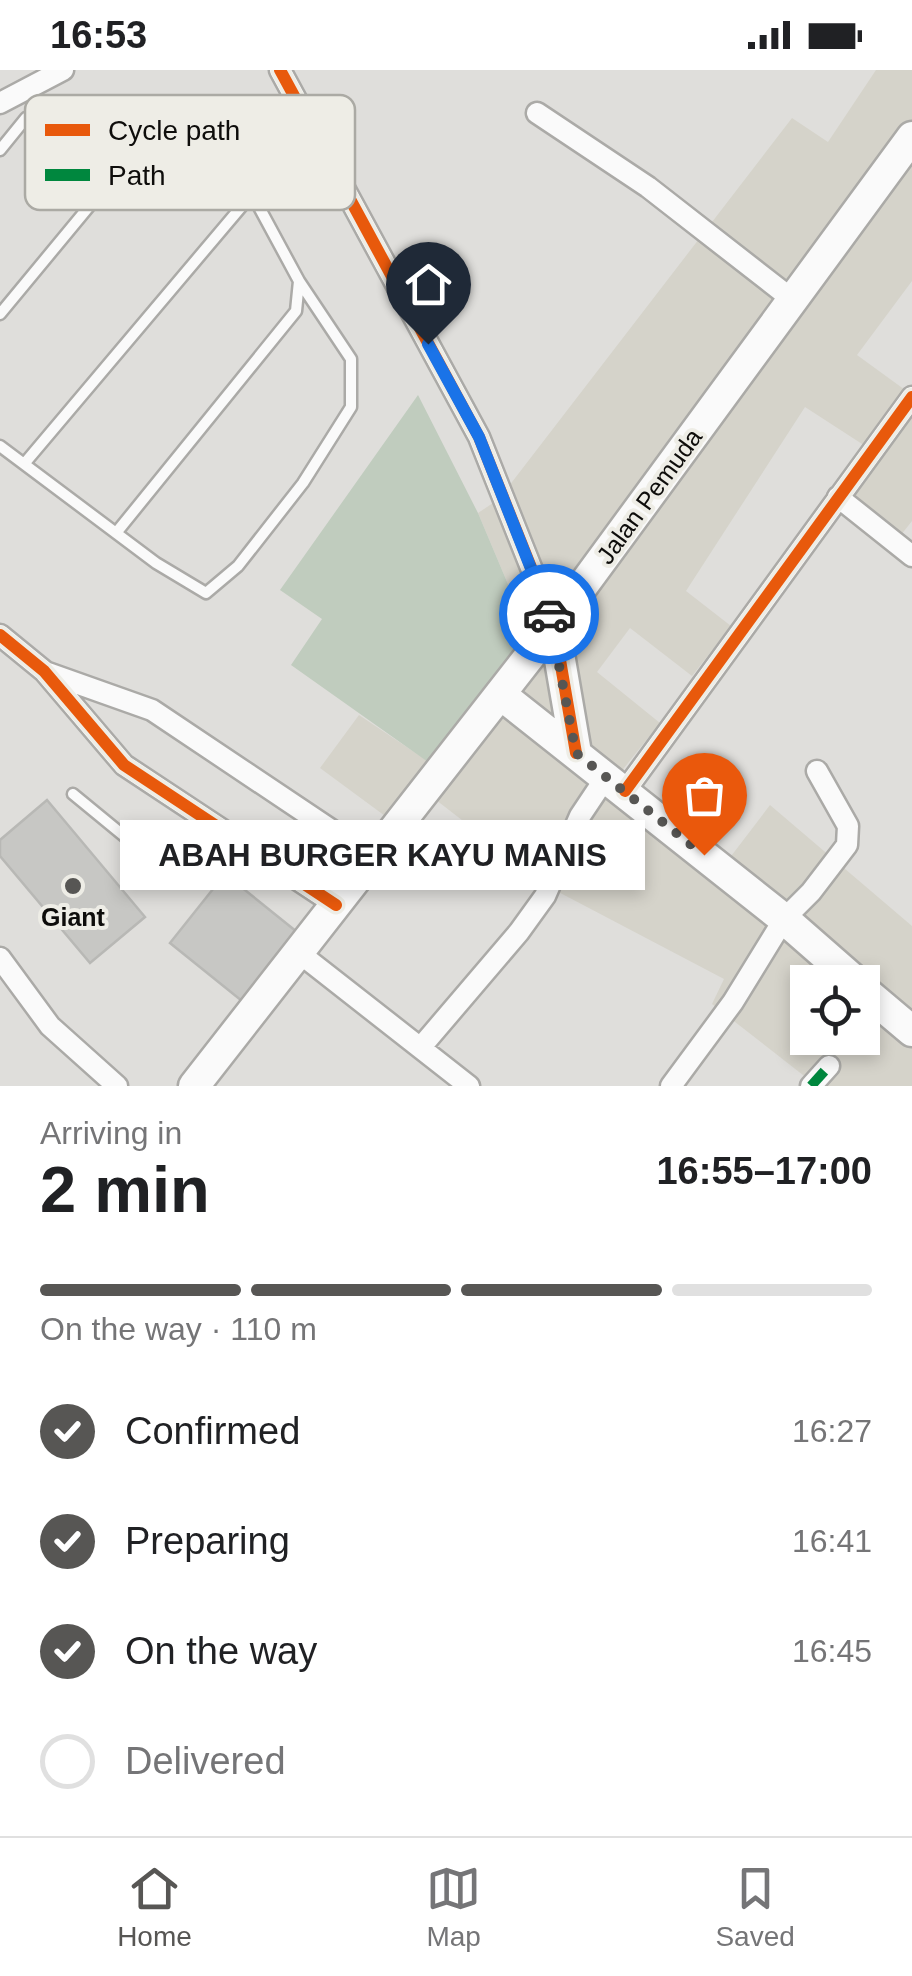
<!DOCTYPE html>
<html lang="en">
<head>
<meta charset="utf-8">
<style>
	body { margin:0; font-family:Helvetica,sans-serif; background:#f2f2f2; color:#202124; height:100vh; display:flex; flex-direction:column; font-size:38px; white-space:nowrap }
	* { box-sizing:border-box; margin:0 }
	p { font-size:32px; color:#757577 }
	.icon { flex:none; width:55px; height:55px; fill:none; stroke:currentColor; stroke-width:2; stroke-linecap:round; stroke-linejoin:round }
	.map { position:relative; height:1016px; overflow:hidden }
	.drawer { display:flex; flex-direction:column; background:#fff; flex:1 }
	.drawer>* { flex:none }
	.tools { position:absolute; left:790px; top:895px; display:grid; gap:20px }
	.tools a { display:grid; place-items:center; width:90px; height:90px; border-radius:0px; background:#fff; box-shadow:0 5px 15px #0003; font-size:50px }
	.pin { position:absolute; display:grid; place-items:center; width:85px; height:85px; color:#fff; margin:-102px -42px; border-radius:50% 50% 50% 0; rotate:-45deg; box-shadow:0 0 10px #0007 }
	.pin .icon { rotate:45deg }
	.courier { position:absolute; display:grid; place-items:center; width:100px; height:100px; margin:-50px; border:8px solid #1a73e8; border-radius:50%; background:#fff; color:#222; box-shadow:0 2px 12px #0007 }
	.bubble { position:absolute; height:70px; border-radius:0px; background:#fff; box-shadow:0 5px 15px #0003; font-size:32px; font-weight:800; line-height:70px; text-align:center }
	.overview em { font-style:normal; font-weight:800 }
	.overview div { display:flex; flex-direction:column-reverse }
	.overview { display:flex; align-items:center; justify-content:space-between; height:170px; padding:0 40px }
	h1 { font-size:65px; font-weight:800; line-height:75px }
	.bar { display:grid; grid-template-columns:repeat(4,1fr); gap:15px 10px; align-content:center; height:120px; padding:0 40px }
	.bar i { height:12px; border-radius:8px; background:#e0e0e0 }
	.bar .selected { background:#575654 }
	.bar p { grid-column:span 4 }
	ol { padding:0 40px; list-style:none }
	li { display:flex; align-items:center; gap:30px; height:110px }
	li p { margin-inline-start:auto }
	li .icon { padding:10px; border-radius:50%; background:#575654; color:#fff; stroke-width:4 }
	li:last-child { color:#757577 }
	li i { width:55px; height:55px; border:5px solid #e0e0e0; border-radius:50% }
	.status { display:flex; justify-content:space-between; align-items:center; height:70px; padding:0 50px; background:#fff; direction:ltr }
	.status svg { height:28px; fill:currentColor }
	.menu { display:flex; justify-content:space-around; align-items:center; height:140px; border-top:2px solid #e0e0e0; background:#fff; font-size:28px; color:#757577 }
	.menu a { display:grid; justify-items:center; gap:5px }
	.menu .selected { color:#575654 }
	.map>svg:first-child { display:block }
	.built { fill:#d5d3ca; fill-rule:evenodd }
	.green { fill:#c0ccbe }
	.building { fill:#c7c7c4; stroke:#b8b8b5; stroke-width:2.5 }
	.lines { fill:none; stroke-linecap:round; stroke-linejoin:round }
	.lane-casing { stroke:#abaaa7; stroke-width:15 }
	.street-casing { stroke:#abaaa7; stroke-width:25 }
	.secondary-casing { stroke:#abaaa7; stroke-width:35 }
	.lane { stroke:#fafafa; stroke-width:10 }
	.street { stroke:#fafafa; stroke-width:20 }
	.secondary { stroke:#fafafa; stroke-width:30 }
	.quiet { stroke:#00873e; stroke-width:10; stroke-dasharray:20 10; stroke-linecap:butt }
	.cycleway-casing { stroke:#eeede6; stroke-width:19 }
	.cycleway { stroke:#e8590c; stroke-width:12 }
	.done { stroke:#575654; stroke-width:10; stroke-dasharray:0 18 }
	.route { stroke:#1a73e8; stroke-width:12 }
	.poi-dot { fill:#575654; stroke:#eeede6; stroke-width:4 }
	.labels { text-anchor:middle; stroke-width:8; stroke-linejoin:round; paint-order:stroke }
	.street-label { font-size:25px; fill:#0e0d0b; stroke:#eeede6 }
	.poi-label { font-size:25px; font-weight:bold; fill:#0e0d0b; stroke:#eeede6 }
	.key { fill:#eeede6; stroke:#abaaa4; stroke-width:2.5 }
	.key-label { font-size:28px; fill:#0e0d0b }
</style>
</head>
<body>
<div class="status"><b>16:53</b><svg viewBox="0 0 49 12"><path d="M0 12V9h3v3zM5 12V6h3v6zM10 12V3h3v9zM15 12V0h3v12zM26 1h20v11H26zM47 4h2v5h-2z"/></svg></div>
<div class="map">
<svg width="912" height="1016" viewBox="0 0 912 1016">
	<rect width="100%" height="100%" fill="#dfdedb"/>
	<path class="built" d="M876 0H912V211L857 285 912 325V451L889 480 834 436 876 383 805 337 686 521 731 556 692 606 630 558 597 602 660 653 616 708 722 798 770 735 912 856V1016H817L712 934 724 909 547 816 427 723 400 757 320 698 359 645 429 692 529 564 478 443 499 429 792 48 828 72ZM808 912H862V968H808Z"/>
	<path class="green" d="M418 325 478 443 529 564 428 692 291 595 322 549 280 520Z"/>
	<path class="building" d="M47 730 145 847 90 893 0 786V770Z
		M225 804 297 862 242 931 170 873Z"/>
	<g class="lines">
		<g class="lane-casing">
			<path id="lane" d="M0 80 26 48
				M0 244 173 35 201 39 247 110 252 124 24 394
				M0 376 156 493 206 523 238 496 303 413 351 337V289L299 211
				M116 463 296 241 299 211 252 124
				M73 724 157 793 167 796 176 793 204 749"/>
		</g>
		<g class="street-casing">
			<path id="street" d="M280 0 479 367 554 555
				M0 33 63 0
				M537 43 648 117 793 230
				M838 427 912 486
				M0 565 44 601 124 695 336 835
				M45 602 152 640 373 788
				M625 721 912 327
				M298 882 469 1016
				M0 888 50 956 117 1016
				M421 977 519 862 545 826 580 746 606 707
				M671 1016 733 932 784 849 811 822 847 775 848 756 817 701
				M811 1016 829 996"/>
		</g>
		<g class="secondary-casing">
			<path id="secondary" d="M554 555 576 683
				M500 624 784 849 856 912
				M862 919 912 961
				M194 1016 554 555 912 67"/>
		</g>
		<use href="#lane" class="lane"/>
		<use href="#street" class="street"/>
		<use href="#secondary" class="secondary"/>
		<path class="quiet" d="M811 1016 829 996"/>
		<g class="cycleway-casing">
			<path id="cycleway" d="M280 0 479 367 554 555 576 683
				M0 565 44 601 124 695 336 835
				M625 721 912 327"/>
		</g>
		<use href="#cycleway" class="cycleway"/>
	</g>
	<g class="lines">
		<path class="done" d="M549 544 576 683 704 785"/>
		<path class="route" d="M428 274 479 367 549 544"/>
	</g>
	<circle class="poi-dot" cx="73" cy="816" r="10"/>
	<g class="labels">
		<g class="street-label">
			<text transform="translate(649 426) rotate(-54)" y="9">Jalan Pemuda</text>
		</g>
		<g class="poi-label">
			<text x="73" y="856">Giant</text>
		</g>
	</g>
	<rect x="25" y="25" width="330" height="115" rx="15" class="key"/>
	<rect x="45" y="54" width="45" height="12" fill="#e8590c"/>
	<rect x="45" y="99" width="45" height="12" fill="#00873e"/>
	<g class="key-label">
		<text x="108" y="70">Cycle path</text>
		<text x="108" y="115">Path</text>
	</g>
</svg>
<div class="tools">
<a><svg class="icon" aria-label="locate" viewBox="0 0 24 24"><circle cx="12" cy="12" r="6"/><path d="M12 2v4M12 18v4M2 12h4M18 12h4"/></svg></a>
</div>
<div class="pin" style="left:704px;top:785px;background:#ea580c"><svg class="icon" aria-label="bag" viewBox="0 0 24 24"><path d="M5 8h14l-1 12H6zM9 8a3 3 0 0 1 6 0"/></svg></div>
<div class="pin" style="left:428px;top:274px;background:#1f2937"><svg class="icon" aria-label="home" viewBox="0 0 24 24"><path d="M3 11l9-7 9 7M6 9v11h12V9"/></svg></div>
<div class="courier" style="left:549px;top:544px"><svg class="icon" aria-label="car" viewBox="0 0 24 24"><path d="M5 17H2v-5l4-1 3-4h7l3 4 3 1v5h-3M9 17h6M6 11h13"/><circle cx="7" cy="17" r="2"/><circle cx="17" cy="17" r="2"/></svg></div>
<div class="bubble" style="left:120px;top:750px;width:525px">ABAH BURGER KAYU MANIS</div>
</div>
<section class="drawer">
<div class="overview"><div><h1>2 min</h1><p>Arriving in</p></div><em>16:55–17:00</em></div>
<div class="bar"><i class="selected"></i><i class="selected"></i><i class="selected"></i><i></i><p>On the way · 110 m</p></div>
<ol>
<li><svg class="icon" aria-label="check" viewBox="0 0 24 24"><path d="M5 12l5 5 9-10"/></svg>Confirmed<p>16:27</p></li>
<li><svg class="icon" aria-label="check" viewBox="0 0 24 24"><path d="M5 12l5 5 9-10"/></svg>Preparing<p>16:41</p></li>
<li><svg class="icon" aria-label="check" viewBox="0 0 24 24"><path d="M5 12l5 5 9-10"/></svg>On the way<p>16:45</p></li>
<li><i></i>Delivered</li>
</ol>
</section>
<nav class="menu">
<a class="selected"><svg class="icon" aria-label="home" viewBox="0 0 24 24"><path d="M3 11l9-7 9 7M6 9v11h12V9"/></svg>Home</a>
<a><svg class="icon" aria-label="map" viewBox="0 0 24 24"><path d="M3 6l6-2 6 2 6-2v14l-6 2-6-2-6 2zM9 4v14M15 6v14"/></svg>Map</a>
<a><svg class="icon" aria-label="saved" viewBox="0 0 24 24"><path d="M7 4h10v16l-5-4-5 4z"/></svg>Saved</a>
</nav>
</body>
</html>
